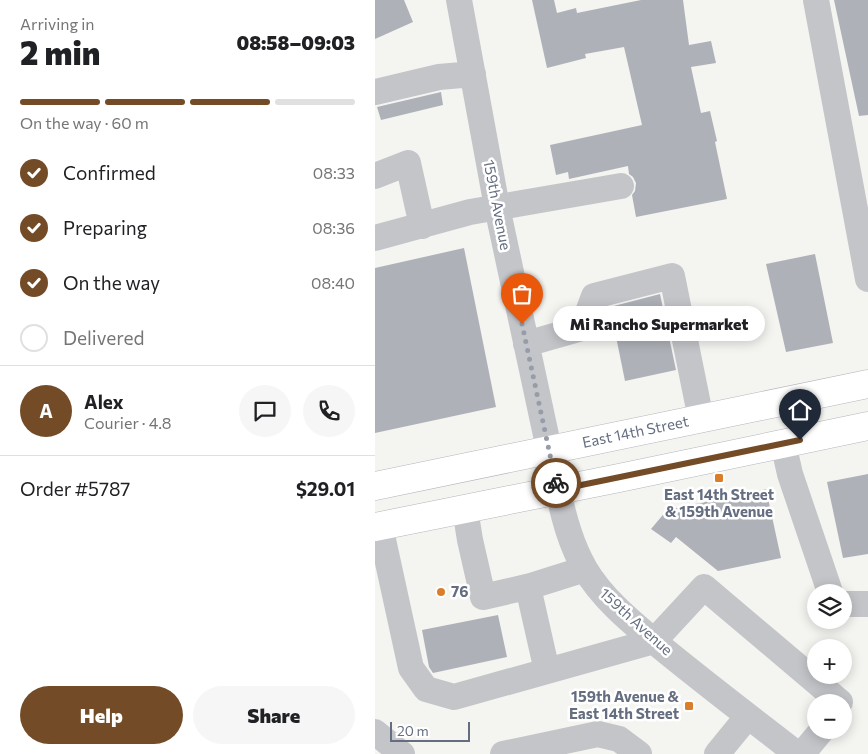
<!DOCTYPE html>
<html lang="en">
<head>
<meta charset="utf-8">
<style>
	body { margin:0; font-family:Commissioner,sans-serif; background:#f6f6f6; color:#202124; height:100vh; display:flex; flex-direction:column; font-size:19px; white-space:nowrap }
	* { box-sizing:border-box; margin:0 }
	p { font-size:16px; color:#757577 }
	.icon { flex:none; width:28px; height:28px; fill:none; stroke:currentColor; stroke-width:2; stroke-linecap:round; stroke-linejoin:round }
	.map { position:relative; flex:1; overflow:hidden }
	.details { display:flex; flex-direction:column; background:#fff; width:375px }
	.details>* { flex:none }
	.buttons { position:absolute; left:432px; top:584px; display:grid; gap:10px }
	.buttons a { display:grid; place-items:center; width:45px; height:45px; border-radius:50%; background:#fff; box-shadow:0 2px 12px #0003; font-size:25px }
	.scale { position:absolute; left:15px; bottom:12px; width:80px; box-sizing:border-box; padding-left:5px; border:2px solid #656e80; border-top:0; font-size:14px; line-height:18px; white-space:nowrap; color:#656e80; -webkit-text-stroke:4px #fff; paint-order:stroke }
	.pin { position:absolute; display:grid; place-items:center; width:42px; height:42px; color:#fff; margin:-51px -21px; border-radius:50% 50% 50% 0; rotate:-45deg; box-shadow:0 0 5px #0007 }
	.pin .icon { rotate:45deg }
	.courier { position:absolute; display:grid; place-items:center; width:50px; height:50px; margin:-25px; border:4px solid #744b27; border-radius:50%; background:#fff; color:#222; box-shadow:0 1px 6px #0007 }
	.bubble { position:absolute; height:35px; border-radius:18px; background:#fff; box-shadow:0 2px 12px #0003; font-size:16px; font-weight:800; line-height:35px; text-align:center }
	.headline em { font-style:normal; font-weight:800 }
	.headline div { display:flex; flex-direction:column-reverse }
	.headline { display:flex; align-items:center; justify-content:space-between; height:85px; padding:0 20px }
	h1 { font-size:32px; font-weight:800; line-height:38px }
	.bar { display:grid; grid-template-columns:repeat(4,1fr); gap:8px 5px; align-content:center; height:60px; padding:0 20px }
	.bar i { height:6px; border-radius:4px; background:#e0e0e0 }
	.bar .active { background:#744b27 }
	.bar p { grid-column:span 4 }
	.line { display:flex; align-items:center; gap:12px; padding:0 20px; border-top:1px solid #e0e0e0 }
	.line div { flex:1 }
	.round { display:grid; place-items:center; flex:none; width:52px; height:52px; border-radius:26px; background:#f6f6f6 }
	ol { padding:0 20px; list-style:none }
	li { display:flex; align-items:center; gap:15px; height:55px }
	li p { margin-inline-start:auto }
	li .icon { padding:5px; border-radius:50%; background:#744b27; color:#fff; stroke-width:4 }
	li:last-child { color:#757577 }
	li i { width:28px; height:28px; border:2px solid #e0e0e0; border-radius:50% }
	.action { display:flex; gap:10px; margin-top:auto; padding:10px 20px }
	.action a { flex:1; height:58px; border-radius:30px; background:#744b27; color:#fff; font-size:20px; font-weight:800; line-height:58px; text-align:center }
	.action a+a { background:#f6f6f6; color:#202124 }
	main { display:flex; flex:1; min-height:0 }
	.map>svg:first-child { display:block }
	.building { fill:#aeb2b8 }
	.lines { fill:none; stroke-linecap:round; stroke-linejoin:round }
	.major-casing { stroke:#b3b6ba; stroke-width:29 }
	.minor { stroke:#c3c5c9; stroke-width:26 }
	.major { stroke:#fff; stroke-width:28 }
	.done { stroke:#979da8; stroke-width:5; stroke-dasharray:0 9 }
	.route { stroke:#744b27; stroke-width:6 }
	.poi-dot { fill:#da7e2b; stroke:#fff; stroke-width:2 }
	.labels { text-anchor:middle; stroke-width:5; stroke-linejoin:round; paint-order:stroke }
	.street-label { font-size:15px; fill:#656e80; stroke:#fff }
	.poi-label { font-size:15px; font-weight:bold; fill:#656e80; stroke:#fff }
</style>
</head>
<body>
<main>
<section class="details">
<div class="headline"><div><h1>2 min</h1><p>Arriving in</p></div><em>08:58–09:03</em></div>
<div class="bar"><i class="active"></i><i class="active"></i><i class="active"></i><i></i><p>On the way · 60 m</p></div>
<ol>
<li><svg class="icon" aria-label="check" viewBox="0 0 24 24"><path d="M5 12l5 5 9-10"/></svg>Confirmed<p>08:33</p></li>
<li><svg class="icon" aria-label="check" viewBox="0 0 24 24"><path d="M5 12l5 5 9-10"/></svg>Preparing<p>08:36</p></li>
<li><svg class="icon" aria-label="check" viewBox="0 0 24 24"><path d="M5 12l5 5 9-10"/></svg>On the way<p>08:40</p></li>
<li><i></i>Delivered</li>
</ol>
<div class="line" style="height:90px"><b class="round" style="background:#744b27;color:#fff">A</b><div><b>Alex</b><p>Courier · 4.8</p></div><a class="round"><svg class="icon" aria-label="chat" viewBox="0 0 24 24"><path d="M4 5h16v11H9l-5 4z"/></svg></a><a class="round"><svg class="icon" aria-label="phone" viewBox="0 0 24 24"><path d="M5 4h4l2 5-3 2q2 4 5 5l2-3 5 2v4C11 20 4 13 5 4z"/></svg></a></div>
<div class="line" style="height:65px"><div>Order #5787</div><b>$29.01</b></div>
<div class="action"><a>Help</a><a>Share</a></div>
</section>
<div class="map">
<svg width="493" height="754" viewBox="0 0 493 754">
	<rect width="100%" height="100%" fill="#f4f4f1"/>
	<path class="building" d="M0 0H29L38 22 0 39Z
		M157 0H179L182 13 201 8 202 13 266 0H308L314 45 336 41 341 63 316 67 326 113 335 111 342 141 340 142 352 199 261 217 257 195 260 191 261 183 258 177 254 174 253 166 194 179 193 172 181 175 175 145 267 125 249 47 210 54 211 58 172 68Z
		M459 0H493V115L484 116Z
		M66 92 68 105 6 120 2 107Z
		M89 248 121 407 0 433V268Z
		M440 254 458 343 411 352 391 264Z
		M285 294 301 370 250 381 235 307Z
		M493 474V554L468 558 452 482Z
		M391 489 406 558 343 571 301 537 296 543 276 529 292 510Z
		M123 615 132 657 58 673 54 667 47 630Z"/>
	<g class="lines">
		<g class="major-casing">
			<g id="major">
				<path id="s1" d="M0 486 493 384"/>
				<path d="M0 527 244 478 493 426"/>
			</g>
		</g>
		<path class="minor" d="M84 0 122 207 183 491C189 518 196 545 210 569 229 601 259 624 287 648 331 684 377 719 422 754
			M441 0 493 279
			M0 92 64 77 98 74
			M0 176 33 163 47 226
			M0 238 95 212 246 186
			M151 344 207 328 219 296 297 276 326 419
			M408 443 415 474 455 592
			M90 509 95 540 108 597 156 586 210 569
			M5 526 36 668 51 689 79 697 279 641 329 587 465 702
			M153 587 172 671
			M469 604H493
			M0 732 27 754
			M128 754 223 734 244 739 264 754
			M342 754 373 716
			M427 754 447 730"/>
		<use href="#major" class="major"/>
	</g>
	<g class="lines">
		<path class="done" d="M147 324 181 483"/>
		<path class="route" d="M181 483 182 490 425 440"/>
	</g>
	<g class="poi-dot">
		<rect x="339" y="473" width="10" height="10" rx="2.5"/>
		<circle cx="66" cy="592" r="5"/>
		<rect x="309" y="701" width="10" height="10" rx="2.5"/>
	</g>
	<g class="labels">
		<g class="street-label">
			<text transform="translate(122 205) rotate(79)" y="5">159th Avenue</text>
			<text dy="5" stroke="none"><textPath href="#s1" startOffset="266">East 14th Street</textPath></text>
			<text transform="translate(261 622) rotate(42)" y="5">159th Avenue</text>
		</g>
		<g class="poi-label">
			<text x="344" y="500">East 14th Street<tspan x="344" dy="17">&amp; 159th Avenue</tspan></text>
			<text x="76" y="597" text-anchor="start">76</text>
			<text x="304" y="702" text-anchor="end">159th Avenue &amp;<tspan x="304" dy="17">East 14th Street</tspan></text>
		</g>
	</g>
</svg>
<div class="buttons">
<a><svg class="icon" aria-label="layers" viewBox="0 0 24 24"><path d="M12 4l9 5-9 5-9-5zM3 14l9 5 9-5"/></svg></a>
<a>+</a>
<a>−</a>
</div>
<div class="scale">20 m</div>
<div class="pin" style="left:147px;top:324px;background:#ea580c"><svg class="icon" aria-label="bag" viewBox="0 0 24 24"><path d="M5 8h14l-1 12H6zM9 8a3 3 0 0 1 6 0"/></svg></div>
<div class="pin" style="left:425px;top:440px;background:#1f2937"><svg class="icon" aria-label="home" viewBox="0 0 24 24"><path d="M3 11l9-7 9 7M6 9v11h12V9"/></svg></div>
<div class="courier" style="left:181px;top:483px"><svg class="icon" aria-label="bike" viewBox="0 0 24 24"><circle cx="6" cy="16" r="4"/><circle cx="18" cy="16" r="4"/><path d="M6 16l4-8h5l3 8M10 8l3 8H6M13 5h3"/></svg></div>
<div class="bubble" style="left:178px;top:306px;width:212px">Mi Rancho Supermarket</div>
</div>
</main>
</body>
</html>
